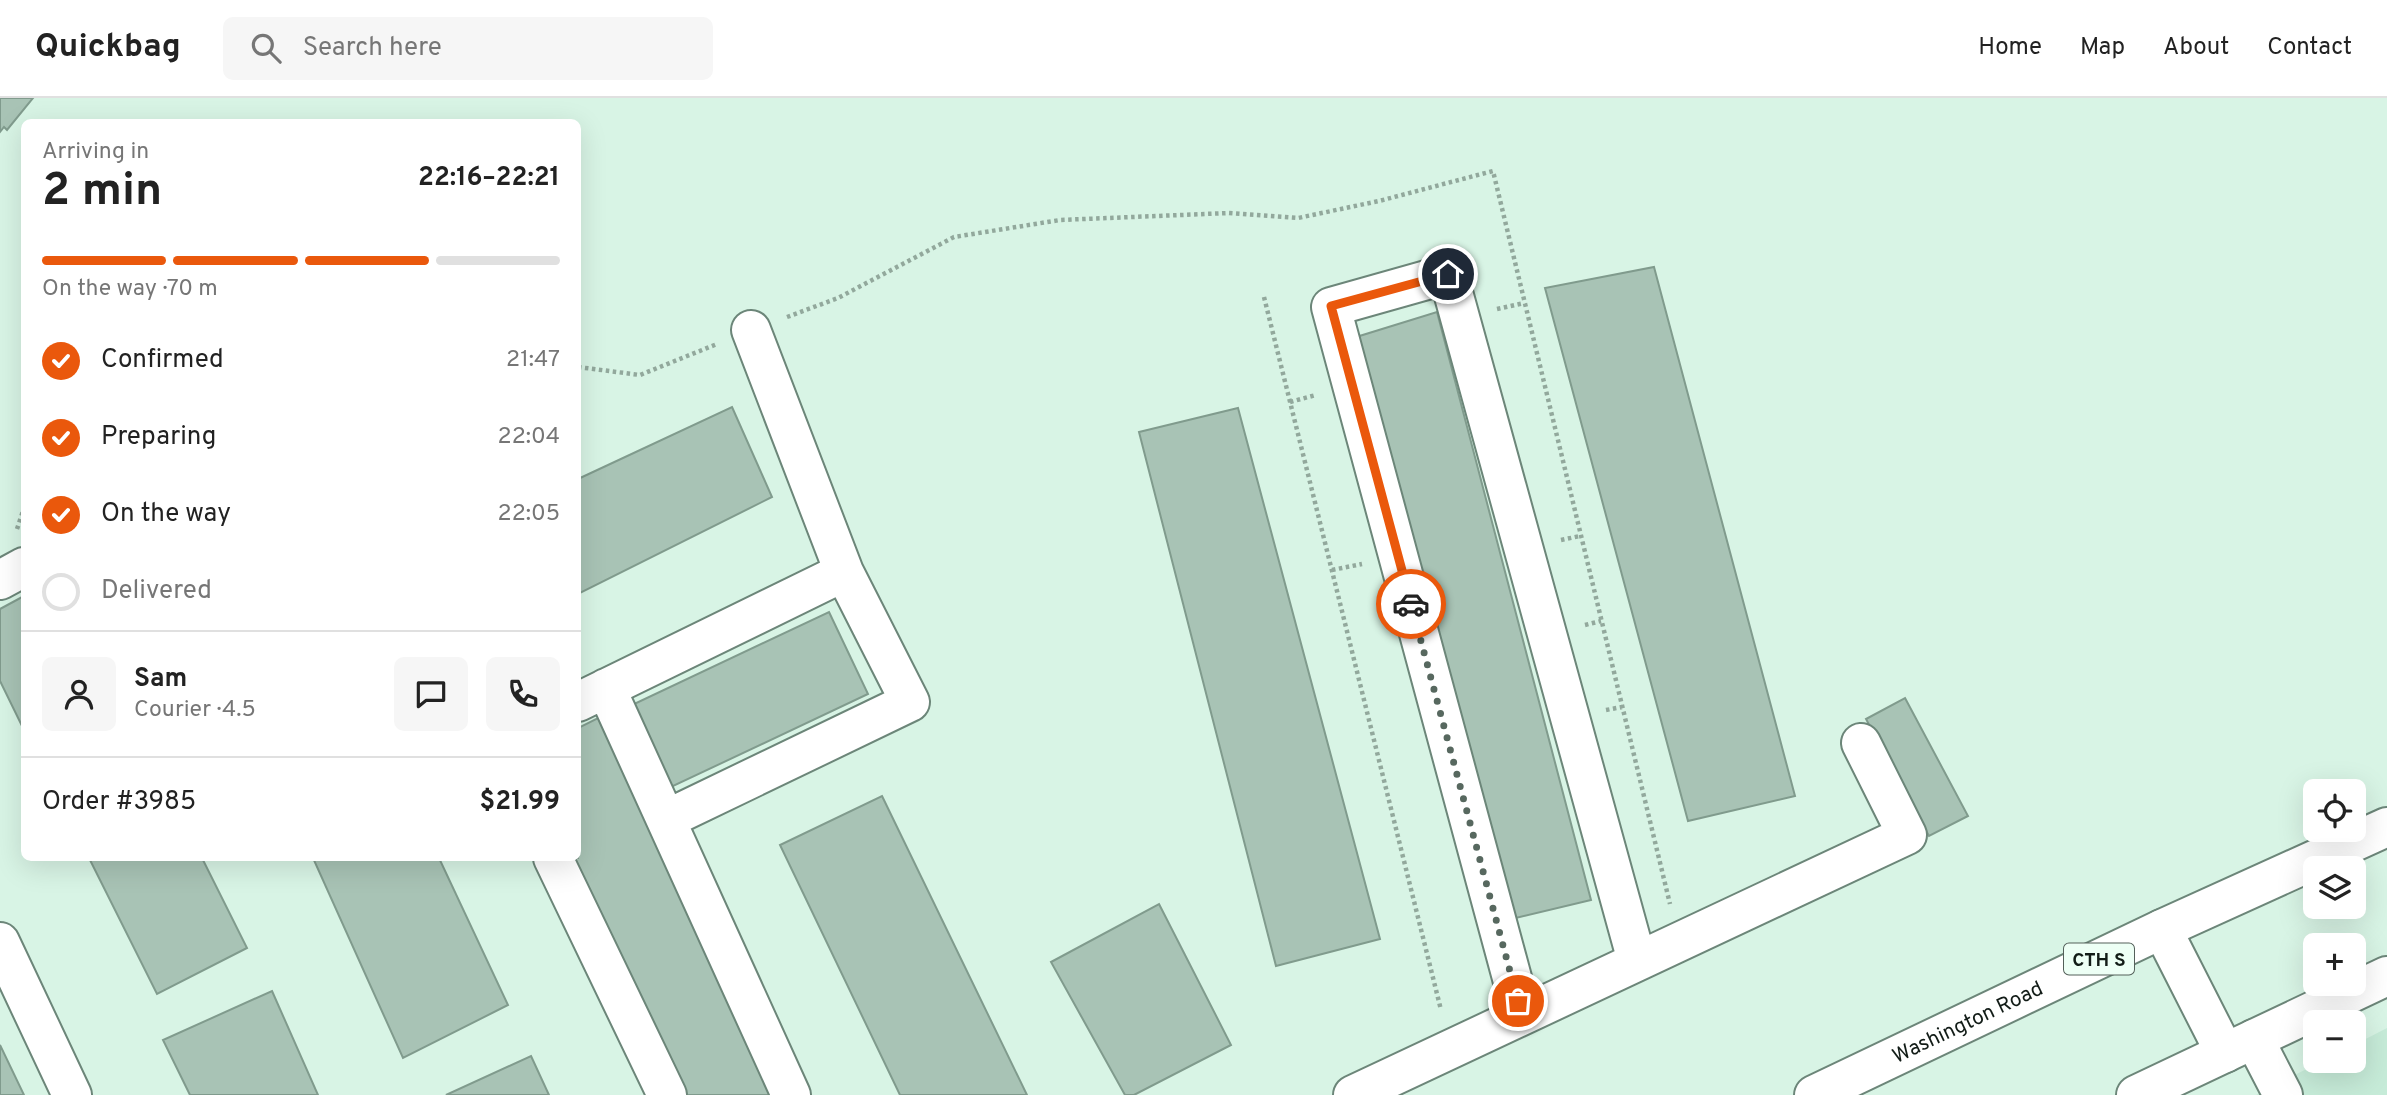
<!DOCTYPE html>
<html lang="en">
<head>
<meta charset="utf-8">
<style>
	body { margin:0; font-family:Overpass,sans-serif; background:#f6f6f6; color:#222; height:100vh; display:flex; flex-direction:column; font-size:26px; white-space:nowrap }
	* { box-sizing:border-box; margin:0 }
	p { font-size:23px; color:#767676 }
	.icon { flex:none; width:38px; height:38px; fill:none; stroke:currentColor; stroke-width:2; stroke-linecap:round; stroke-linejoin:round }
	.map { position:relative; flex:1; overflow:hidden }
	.panel { position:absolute; left:21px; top:21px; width:560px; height:742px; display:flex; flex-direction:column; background:#fff; border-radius:10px; box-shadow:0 7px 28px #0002 }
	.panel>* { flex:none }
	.tools { position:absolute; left:2303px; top:681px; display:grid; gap:14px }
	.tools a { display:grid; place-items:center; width:63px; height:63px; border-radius:10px; background:#fff; box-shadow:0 7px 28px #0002; font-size:35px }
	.pin { position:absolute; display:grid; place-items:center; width:60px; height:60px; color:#fff; margin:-30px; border:4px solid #fff; border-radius:50%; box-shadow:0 2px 7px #0007 }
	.courier { position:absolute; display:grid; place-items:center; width:70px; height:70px; margin:-35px; border:5px solid #ea580c; border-radius:50%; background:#fff; color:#222; box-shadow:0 2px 9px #0007 }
	.overview em { font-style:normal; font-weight:700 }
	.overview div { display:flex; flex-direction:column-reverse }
	.overview { display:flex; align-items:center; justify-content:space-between; height:119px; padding:0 21px }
	h1 { font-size:46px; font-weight:700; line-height:52px }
	.bar { display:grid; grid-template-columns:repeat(4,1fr); gap:10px 7px; align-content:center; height:84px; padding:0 21px }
	.bar i { height:9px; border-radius:5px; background:#e0e0e0 }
	.bar .active { background:#ea580c }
	.bar p { grid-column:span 4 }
	.line { display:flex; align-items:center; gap:18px; padding:0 21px; border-top:2px solid #e0e0e0 }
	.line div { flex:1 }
	.round { display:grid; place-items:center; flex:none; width:74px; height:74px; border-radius:10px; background:#f6f6f6 }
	ol { padding:0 21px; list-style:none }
	li { display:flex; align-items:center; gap:21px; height:77px }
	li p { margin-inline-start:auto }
	li .icon { padding:7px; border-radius:50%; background:#ea580c; color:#fff; stroke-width:4 }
	li:last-child { color:#767676 }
	li i { width:38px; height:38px; border:4px solid #e0e0e0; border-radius:50% }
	header { display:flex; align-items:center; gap:42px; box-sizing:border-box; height:98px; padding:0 35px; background:#fff; border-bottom:2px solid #e0e0e0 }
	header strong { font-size:33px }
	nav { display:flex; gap:38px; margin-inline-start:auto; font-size:24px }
	.search { width:490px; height:63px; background:#f6f6f6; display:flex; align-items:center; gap:18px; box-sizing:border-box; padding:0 24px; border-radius:10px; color:#767676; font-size:26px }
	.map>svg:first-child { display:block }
	.built { fill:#c6ebd8 }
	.building { fill:#a8c3b5; stroke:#809b8d; stroke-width:2 }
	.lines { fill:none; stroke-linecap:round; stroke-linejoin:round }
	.minor-casing { stroke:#6c8679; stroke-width:42 }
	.major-casing { stroke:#6c8679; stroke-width:42 }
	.path { stroke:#92a89c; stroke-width:4.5; stroke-dasharray:3.5 3.5; stroke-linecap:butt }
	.minor { stroke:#fff; stroke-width:38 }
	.major { stroke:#fff; stroke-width:38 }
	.done { stroke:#57685f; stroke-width:7; stroke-dasharray:0 12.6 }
	.route { stroke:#ea580c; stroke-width:9 }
	.labels { text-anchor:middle; stroke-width:5; stroke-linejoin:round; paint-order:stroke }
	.shield { fill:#edfff5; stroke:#54605a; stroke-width:2 }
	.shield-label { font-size:19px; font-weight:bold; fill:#121c17 }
	.street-label { font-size:21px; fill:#121c17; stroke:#edfff5 }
</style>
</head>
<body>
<header>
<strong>Quickbag</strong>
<div class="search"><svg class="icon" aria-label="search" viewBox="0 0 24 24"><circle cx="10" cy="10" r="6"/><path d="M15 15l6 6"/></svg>Search here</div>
<nav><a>Home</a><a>Map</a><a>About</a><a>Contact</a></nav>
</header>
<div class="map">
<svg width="2387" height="997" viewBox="0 0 2387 997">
	<rect width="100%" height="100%" fill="#d8f4e5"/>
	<path class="built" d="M2387 930V997H2256L2322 963 2354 962V947Z"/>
	<path class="building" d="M0 0H33L7 32 4 29 0 34Z
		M1654 169 1795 698 1688 723 1545 190Z
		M1437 214 1591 802 1507 822 1353 240Z
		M732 309 772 399 578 496V381Z
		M1238 310 1380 841 1276 868 1139 334Z
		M24 498V632L0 583V511Z
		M829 514 868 596 671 689 632 607Z
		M1905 600 1968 718 1929 738 1866 621Z
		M602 618 781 997H682L570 760H578V630Z
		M882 698 1027 997H900L780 747Z
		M89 760H202L247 850 157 896Z
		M313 760H439L508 907 403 960Z
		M1159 806 1231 947 1134 997H1125L1051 864Z
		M272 893 318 997H190L163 942Z
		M0 947 24 997H0Z
		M531 958 549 997H446Z"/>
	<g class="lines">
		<g class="minor-casing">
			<path id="minor" d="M751 232 844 474
				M0 482 24 469
				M606 590 791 997
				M578 604 844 474 910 604 667 721
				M553 760 667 997
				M0 844 72 997
				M1522 917 1331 209 1448 176 1637 863
				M2254 941 2283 997
				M1353 997 1907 737 1861 645"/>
		</g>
		<g class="major-casing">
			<g id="major">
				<path d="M2162 831 2225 955"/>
				<path id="s1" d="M1814 997 2162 831 2387 729"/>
				<path d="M2136 997 2387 878"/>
			</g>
		</g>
		<path class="path" d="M1264 199 1441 912
			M1497 211 1524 205
			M787 219 838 200 954 139 1060 122 1229 115 1298 120 1379 103 1493 73 1670 806
			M578 269 640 277 717 246
			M1290 304 1316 297
			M17 431 24 410
			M1561 442 1580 438
			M1332 472 1362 466
			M1585 527 1601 523
			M1606 612 1622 609"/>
		<use href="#minor" class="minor"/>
		<use href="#major" class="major"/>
	</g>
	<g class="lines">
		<path class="done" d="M1411 506 1518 903"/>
		<path class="route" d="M1411 506 1331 208 1448 176"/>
	</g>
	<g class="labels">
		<rect class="shield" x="2064" y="845.5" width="70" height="31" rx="5"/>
		<g class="shield-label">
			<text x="2099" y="868">CTH S</text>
		</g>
		<g class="street-label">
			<text dy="7" stroke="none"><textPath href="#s1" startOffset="170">Washington Road</textPath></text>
		</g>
	</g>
</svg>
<div class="tools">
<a><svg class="icon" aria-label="locate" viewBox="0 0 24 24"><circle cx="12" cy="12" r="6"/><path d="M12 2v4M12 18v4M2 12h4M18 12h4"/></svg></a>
<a><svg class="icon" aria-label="layers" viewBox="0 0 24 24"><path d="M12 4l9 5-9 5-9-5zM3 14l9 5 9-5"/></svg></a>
<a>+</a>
<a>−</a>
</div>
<div class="pin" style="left:1518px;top:903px;background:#ea580c"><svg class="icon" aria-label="bag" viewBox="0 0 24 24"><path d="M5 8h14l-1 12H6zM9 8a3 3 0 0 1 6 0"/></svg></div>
<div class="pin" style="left:1448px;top:176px;background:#1f2937"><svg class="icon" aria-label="home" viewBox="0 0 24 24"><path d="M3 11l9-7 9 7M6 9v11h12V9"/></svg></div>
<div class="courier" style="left:1411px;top:506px"><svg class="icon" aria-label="car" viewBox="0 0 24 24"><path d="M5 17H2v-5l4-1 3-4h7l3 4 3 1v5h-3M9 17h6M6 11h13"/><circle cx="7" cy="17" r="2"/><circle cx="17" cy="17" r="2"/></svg></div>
<section class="panel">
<div class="overview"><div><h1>2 min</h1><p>Arriving in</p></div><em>22:16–22:21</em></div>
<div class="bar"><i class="active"></i><i class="active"></i><i class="active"></i><i></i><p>On the way · 70 m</p></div>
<ol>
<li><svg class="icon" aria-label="check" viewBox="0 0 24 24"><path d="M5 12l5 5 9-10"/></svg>Confirmed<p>21:47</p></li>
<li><svg class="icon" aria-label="check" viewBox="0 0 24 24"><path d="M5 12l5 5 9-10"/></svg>Preparing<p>22:04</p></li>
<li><svg class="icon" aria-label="check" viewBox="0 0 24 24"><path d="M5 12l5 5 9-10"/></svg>On the way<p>22:05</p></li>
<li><i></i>Delivered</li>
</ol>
<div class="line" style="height:126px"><a class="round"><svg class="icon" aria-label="person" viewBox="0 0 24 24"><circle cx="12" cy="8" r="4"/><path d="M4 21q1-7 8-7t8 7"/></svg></a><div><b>Sam</b><p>Courier · 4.5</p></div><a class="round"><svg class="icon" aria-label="chat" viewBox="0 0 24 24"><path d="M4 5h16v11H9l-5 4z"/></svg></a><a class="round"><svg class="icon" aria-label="phone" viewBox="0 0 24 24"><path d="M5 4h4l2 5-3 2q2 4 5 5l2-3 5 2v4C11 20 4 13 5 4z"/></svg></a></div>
<div class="line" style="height:91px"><div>Order #3985</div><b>$21.99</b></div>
</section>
</div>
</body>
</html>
